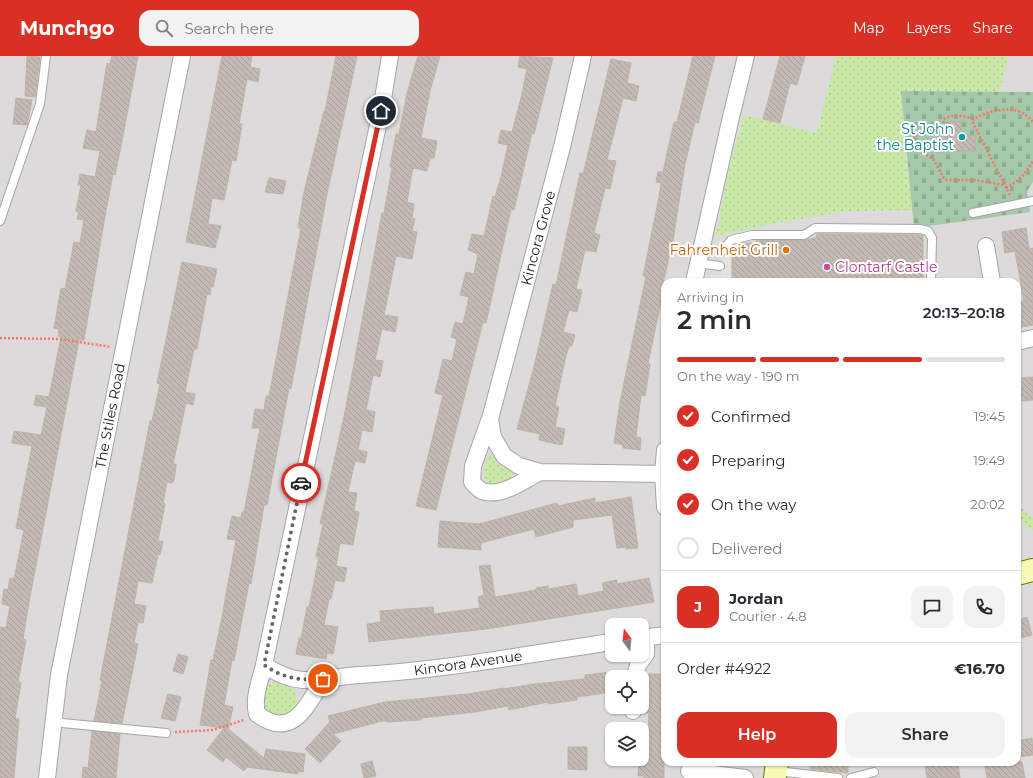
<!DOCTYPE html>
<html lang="en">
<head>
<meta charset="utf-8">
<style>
	body { margin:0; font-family:Montserrat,sans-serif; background:#f2f2f3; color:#2b2b33; height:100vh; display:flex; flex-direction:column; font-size:15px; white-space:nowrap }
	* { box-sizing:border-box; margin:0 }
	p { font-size:13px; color:#7c7c81 }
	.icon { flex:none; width:22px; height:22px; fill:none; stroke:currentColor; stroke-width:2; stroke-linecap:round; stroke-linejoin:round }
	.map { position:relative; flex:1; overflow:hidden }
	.panel { position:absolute; left:661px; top:222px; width:360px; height:488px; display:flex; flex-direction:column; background:#fff; border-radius:12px; box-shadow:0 1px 3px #0004 }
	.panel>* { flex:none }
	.needle { width:26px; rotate:345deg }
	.controls { position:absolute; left:605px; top:562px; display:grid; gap:8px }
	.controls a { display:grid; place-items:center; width:44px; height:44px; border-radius:8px; background:#fff; box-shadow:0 1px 3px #0004; font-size:20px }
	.pin { position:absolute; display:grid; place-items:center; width:34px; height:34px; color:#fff; margin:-17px; border:2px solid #fff; border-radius:50%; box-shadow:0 1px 4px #0007 }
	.courier { position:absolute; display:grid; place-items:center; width:40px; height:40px; margin:-20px; border:3px solid #d93025; border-radius:50%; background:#fff; color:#222; box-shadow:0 1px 5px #0007 }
	.head em { font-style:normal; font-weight:600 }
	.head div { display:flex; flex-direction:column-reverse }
	.head { display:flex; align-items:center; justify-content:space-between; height:68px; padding:0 16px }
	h1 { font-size:26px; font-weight:600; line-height:30px }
	.bar { display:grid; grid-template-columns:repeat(4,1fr); gap:6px 4px; align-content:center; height:48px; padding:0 16px }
	.bar i { height:5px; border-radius:3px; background:#e1e1e2 }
	.bar .current { background:#d93025 }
	.bar p { grid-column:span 4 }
	.line { display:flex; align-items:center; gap:10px; padding:0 16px; border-top:1px solid #e1e1e2 }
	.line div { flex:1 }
	.round { display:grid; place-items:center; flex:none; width:42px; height:42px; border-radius:12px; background:#f2f2f3 }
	ol { padding:0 16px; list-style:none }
	li { display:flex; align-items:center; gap:12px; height:44px }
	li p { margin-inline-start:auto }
	li .icon { padding:4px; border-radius:50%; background:#d93025; color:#fff; stroke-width:4 }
	li:last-child { color:#7c7c81 }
	li i { width:22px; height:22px; border:2px solid #e1e1e2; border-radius:50% }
	.cta { display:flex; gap:8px; margin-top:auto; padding:8px 16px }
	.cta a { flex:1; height:46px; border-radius:12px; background:#d93025; color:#fff; font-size:16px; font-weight:600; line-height:46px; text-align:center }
	.cta a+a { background:#f2f2f3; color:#2b2b33 }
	header { display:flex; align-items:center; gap:24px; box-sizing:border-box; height:56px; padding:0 20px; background:#d93025; color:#fff }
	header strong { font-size:19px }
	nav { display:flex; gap:22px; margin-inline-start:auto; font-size:14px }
	.search { width:280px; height:36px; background:#f2f2f3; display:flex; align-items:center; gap:10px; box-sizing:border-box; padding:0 14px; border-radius:12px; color:#7c7c81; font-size:15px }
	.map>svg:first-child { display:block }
	.residential { fill:#dcdadb; fill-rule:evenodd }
	.grass { fill:url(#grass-dots) }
	.cemetery { fill:url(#cemetery-stones) }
	.parking { fill:#e2e2e2 }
	.building { fill:url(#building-back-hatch); stroke:#c0b1a6 }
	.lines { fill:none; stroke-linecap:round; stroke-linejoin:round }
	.lane-casing { stroke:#a5a5a5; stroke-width:10 }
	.street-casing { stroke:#a5a5a5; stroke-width:18 }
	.secondary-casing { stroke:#6c7505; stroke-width:24 }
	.path { stroke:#fa7469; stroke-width:2.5; stroke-dasharray:2 2; stroke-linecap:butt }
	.lane { stroke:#fff; stroke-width:8 }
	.street { stroke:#fff; stroke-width:16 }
	.secondary { stroke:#f8f9b7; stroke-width:22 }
	.done { stroke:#676663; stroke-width:4; stroke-dasharray:0 7.2 }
	.route { stroke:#d93025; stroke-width:5 }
	.culture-dot { fill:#0f9aa8; stroke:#fff; stroke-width:1.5 }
	.food-dot { fill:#e8710a; stroke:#fff; stroke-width:1.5 }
	.hotel-dot { fill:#d1479c; stroke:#fff; stroke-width:1.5 }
	.labels { text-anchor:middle; stroke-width:4; stroke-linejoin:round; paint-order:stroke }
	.culture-label { font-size:14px; fill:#0d838f; stroke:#fff; text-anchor:end }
	.street-label { font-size:14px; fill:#1e1e1e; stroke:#fff }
	.food-label { font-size:14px; fill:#c56008; stroke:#fff; text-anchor:end }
	.hotel-label { font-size:14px; fill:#b23c85; stroke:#fff; text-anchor:start }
</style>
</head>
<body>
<header>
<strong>Munchgo</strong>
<div class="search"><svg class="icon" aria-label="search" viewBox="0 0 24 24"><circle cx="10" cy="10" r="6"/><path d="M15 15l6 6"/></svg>Search here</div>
<nav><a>Map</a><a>Layers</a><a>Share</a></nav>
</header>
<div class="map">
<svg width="1033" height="722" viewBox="0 0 1033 722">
	<defs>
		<pattern id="grass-dots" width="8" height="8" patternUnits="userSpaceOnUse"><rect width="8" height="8" fill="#cae9a9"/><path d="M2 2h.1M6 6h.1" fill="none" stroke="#adc791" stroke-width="1.8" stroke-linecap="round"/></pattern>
		<pattern id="cemetery-stones" width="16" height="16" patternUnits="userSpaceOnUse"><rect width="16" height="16" fill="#a4c8a9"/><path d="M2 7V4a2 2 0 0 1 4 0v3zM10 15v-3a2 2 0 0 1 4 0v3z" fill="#8dab91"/></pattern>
		<pattern id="building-back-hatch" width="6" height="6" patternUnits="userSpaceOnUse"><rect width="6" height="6" fill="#c3bab3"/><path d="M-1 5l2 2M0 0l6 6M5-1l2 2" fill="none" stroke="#a79f9a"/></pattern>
	</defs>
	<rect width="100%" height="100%" fill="#efebe3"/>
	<path class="residential" d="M0 0H1033V722H0ZM665 226H1017V706H665ZM612 569H642V599H612ZM612 621H642V651H612ZM612 673H642V703H612Z"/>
	<path class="grass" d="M836 0H1008L1000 36 901 35 906 102 913 154 850 155 781 166 716 180 729 113 744 59 817 77Z
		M489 398 495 399 515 415 514 420 509 424 489 428 484 423 483 416Z
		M1017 448 1033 462V474L1017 465Z
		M261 643a18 18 0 1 1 36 0a18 18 0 1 1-36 0Z"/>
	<path class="cemetery" d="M901 35 1033 36V126L1027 135 1030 156 914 172Z"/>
	<path class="parking" d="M721 200H732V222L759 223 764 226H710L711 219H721Z"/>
	<path class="building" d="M27 0 40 1 35 41 25 40Z
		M112 0H138L122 85 115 119 113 118 105 160 84 284H79L29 546 23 583 26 584 18 626 21 627 15 662 19 663 14 722H0V571L6 572 10 550 2 548 4 533 8 534 10 522 14 523 24 474 16 472 32 390 12 387 14 375 41 379 47 351 34 349 36 339 49 341 61 281 58 280 59 273 54 272 61 232 65 233 74 186 80 187 84 164 77 163 79 156 76 155 81 129H78L80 118 95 121 100 95 83 92 87 74 96 76 107 7 110 8Z
		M222 0H252L250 11 260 13 258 26 247 23 239 68H242L236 105 232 104 224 144 212 142 208 168 221 170 215 192 186 186Z
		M336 0H357L327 138 291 333 289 332 267 449H264L251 528 249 527 234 605 232 604 224 649 233 651 228 673 264 702 266 693 305 698 303 716 298 715V718L247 711 244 715 226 701 223 706 207 694 224 672 200 669 211 604H213L221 566 236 484 227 483 232 460 241 462 242 456H244L260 372H252L255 353 264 354 266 340H269L301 172H298L304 136 324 55H325Z
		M418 0H440L430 35 421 82 437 85 434 102H430L427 115 414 112 412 116 407 146 414 148 412 162 415 163 412 175 417 176 412 203 396 200 384 259 398 261 395 276 382 273 375 304 383 305 380 321 373 319 366 354 375 356 372 376 362 374 358 394 367 396 365 407 355 405 348 436 357 437 354 455 359 456 353 489 340 487 336 510 347 512 344 526 335 524 331 543H329L324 569 338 571 333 598 327 597 326 603 296 598 299 582 301 583 307 551H309L319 501H316L323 468H320L345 356 382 157H384L392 112 390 111 396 78H399L407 37Z
		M520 0 553 2 534 78 532 77 514 154 511 153 486 267 483 266 436 454 416 450 443 339 435 337 443 303 452 305 457 283 451 281 455 266 463 268 469 241 460 239 466 216 474 218 478 198 468 194 472 178 484 180 493 140 495 141 501 121 508 89 498 87 501 74 512 76 521 42 527 13 518 11Z
		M693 0H715L698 67 695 66 685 108 673 184 662 232H664L648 307 650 308 645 340 641 339 636 381 641 382 640 394 623 392V389L614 387 620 346 646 220H643L659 141 661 127 656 126 658 116H663L674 66H677Z
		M780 0H805L797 29 790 27 780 67 763 63Z
		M611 3 631 7 627 27 639 30 636 45 623 42 607 104 616 105 610 133 605 132 594 177 600 179 596 196 585 194 576 233 582 234 577 256 569 254 563 276 575 279 572 290H569L565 304 555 350 559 351 555 371 565 373 562 389 539 384 540 378 517 373 534 311 553 228 556 229 580 117 583 118Z
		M16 42 32 44 27 69 13 68Z
		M961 65 962 80 975 79 976 94 931 97V82L948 81 947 66Z
		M269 122 286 125 283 138 265 136Z
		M1026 172 1029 193 1033 192V269L1017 272V246L1024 245 1015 195 1005 197 1002 176Z
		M817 178 923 179V226H784V223L732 222V200H741V187H756V185L765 184H804L816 182Z
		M182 206 217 213 213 231 211 230 210 239 207 238 197 293H194L185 336 195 338 193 349 186 347 173 408H176V412L174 424 172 427 167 426 163 447 165 448 158 485 163 486 160 499 158 498 152 527 138 525 134 548 146 550 143 567 138 566 134 587 138 588 122 667 94 665 102 625 100 624 150 365H152L160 328 157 327Z
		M1033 321V344L1022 345 1019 322Z
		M631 441 638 492 626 493V491L617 492 612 459 573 464V471L536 481 534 473 481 487V494L438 491 440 465 479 468 557 447 558 450 595 442V447Z
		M490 509 495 541 536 534V532L548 530 549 533 576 528 578 540 604 535 602 527 617 524V528L649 522 654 546 486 573 369 586 367 568 381 566 380 555 433 551 434 558 480 552 478 541 484 539 479 510Z
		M1027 561 1032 579 1017 583V564Z
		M178 598 188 601 183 618 173 615Z
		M612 616V636L577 641V644L548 648V646L509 654 508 650 475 656 421 662V664L386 666V664L333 678 341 685 320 707 305 693 330 666 328 660 385 646 468 638 504 632V633L534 628 585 623V619Z
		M645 618H664V722H644V720H638L639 709 645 710 646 690 642 687V682L648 678 649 657H646Z
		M168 638 181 641 175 665 161 662Z
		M92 675 120 678 116 722H82L83 711 88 712Z
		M1032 682 1033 699 1017 701V685Z
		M568 691H587V714L568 713Z
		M372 705 376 720 364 722 361 708Z
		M811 706H848V717L810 713Z
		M947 706H949V710L958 708 960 722H927L925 711Z
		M984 706H1022L1025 722H987Z"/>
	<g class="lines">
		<g class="lane-casing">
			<path id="lane" d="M973 157 1033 145
				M0 165 40 48 46 0
				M721 196 731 184 752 179H804L815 172 920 173 928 175 932 182 931 226
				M697 207 720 210
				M52 666 166 677
				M777 715 838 722
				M851 722 874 716"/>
		</g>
		<g class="street-casing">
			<path id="street" d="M583 0 562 91 490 363 493 381 504 400 519 410 540 416 663 418
				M986 190 992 226
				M694 226 731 61 746 0
				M1017 286 1033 282
				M489 365 473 410 472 426C475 429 478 433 482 435 501 442 524 424 540 416
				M665 394 663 418 665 451
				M642 582 665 579
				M264 609C276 617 288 623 303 624 322 625 341 620 360 619 445 614 528 598 612 586
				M635 621 638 609 646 598V582
				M323 623C307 651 292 684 257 658 253 641 260 626 264 609L381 55 390 0
				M633 655V651
				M689 715 745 722
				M47 722 59 619 182 0"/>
		</g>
		<g class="secondary-casing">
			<path id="secondary" d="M1017 518 1033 514
				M775 722 777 706"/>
		</g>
		<path class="path" d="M973 63C966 60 951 58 944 63L943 75 940 77 920 78 915 80 913 84 916 91 934 104 943 121 947 124H974L1004 129
			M1006 132C1019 125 1026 117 1033 105
			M1010 139 972 65C982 56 1005 51 1018 55 1024 57 1029 61 1033 66
			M0 282 60 283 111 291
			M175 676 213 674 244 664"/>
		<use href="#lane" class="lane"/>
		<use href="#street" class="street"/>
		<use href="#secondary" class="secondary"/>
	</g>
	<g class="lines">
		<path class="done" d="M301 427 264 609C285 623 298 624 323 623"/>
		<path class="route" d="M301 427 381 55"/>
	</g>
	<circle class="culture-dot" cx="962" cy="81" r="4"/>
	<circle class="food-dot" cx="786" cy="194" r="4"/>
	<circle class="hotel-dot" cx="827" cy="211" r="4"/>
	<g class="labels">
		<g class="culture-label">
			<text x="954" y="78">St John<tspan x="954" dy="16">the Baptist</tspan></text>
		</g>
		<g class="street-label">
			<text transform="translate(538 182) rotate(-75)" y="5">Kincora Grove</text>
			<text transform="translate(110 360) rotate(-79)" y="5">The Stiles Road</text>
			<text transform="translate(468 607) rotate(-8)" y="5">Kincora Avenue</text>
		</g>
		<g class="food-label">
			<text x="778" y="199">Fahrenheit Grill</text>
		</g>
		<g class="hotel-label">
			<text x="835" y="216">Clontarf Castle</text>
		</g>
	</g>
</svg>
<div class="controls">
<a><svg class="needle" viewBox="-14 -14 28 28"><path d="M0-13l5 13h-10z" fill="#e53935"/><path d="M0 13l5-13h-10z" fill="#7c7c81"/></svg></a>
<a><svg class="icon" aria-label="locate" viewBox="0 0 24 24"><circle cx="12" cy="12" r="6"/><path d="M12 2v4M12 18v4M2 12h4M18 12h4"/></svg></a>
<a><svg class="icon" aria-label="layers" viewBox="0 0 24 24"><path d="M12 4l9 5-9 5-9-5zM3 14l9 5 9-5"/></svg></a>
</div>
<div class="pin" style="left:323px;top:623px;background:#ea580c"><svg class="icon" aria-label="bag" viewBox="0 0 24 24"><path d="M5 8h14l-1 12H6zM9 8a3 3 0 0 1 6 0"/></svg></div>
<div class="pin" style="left:381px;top:55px;background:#1f2937"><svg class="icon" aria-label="home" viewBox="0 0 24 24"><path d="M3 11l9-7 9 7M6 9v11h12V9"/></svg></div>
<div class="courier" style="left:301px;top:427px"><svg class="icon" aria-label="car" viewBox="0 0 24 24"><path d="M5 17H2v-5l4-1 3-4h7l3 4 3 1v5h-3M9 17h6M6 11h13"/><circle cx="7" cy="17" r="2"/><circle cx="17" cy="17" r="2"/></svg></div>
<section class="panel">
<div class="head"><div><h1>2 min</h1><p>Arriving in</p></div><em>20:13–20:18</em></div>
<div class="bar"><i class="current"></i><i class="current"></i><i class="current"></i><i></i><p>On the way · 190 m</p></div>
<ol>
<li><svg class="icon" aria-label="check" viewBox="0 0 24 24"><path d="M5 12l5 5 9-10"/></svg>Confirmed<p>19:45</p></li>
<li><svg class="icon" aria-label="check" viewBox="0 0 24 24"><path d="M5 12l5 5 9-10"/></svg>Preparing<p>19:49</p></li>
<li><svg class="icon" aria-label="check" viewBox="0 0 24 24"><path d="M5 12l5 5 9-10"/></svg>On the way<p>20:02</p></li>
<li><i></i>Delivered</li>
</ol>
<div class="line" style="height:72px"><b class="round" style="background:#d93025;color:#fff">J</b><div><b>Jordan</b><p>Courier · 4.8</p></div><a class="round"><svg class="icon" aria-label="chat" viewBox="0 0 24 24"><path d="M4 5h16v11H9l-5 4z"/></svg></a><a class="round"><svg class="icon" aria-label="phone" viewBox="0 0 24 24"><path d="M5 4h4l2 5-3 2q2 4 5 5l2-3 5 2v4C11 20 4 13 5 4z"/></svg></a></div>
<div class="line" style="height:52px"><div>Order #4922</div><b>€16.70</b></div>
<div class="cta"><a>Help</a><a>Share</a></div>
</section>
</div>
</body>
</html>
